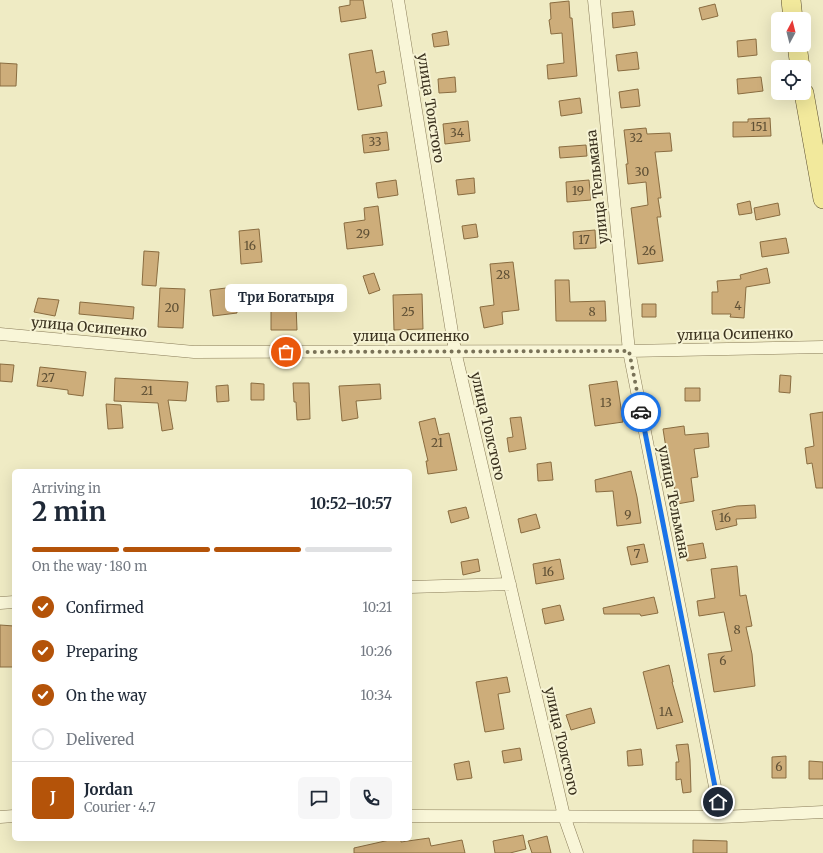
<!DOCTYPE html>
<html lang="en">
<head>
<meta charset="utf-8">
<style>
	body { margin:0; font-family:Merriweather,serif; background:#f6f6f7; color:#1f2937; height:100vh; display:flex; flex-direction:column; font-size:15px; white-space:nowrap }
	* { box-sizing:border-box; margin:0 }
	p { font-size:13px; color:#747a83 }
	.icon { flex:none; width:22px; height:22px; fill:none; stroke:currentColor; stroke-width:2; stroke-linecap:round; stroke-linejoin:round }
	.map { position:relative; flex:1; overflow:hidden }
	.drawer { position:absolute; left:12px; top:469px; width:400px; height:372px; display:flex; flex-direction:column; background:#fff; border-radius:6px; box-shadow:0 4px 16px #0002 }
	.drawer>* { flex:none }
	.needle { width:26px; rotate:7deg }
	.buttons { position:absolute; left:771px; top:12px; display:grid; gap:8px }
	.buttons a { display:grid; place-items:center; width:40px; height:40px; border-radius:6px; background:#fff; box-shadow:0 4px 16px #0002; font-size:20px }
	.pin { position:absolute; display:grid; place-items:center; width:34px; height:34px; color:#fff; margin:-17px; border:2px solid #fff; border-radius:50%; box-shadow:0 1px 4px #0007 }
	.courier { position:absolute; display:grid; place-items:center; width:40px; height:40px; margin:-20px; border:3px solid #1a73e8; border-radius:50%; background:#fff; color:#222; box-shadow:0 1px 5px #0007 }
	.bubble { position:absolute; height:28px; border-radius:6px; background:#fff; box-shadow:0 4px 16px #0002; font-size:13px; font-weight:700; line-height:28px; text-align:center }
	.head em { font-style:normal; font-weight:700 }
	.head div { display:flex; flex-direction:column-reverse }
	.head { display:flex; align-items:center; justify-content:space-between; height:68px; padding:0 20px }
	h1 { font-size:26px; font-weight:700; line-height:30px }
	.bar { display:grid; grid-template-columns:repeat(4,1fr); gap:6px 4px; align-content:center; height:48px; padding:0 20px }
	.bar i { height:5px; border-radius:3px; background:#e0e1e3 }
	.bar .current { background:#b45309 }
	.bar p { grid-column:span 4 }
	.line { display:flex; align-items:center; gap:10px; padding:0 20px; border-top:1px solid #e0e1e3 }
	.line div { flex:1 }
	.round { display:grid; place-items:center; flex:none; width:42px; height:42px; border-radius:6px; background:#f6f6f7 }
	ol { padding:0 20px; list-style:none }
	li { display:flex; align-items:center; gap:12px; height:44px }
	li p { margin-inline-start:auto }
	li .icon { padding:4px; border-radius:50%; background:#b45309; color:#fff; stroke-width:4 }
	li:last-child { color:#747a83 }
	li i { width:22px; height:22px; border:2px solid #e0e1e3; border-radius:50% }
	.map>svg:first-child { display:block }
	.building { fill:#cdad7a; stroke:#896c40 }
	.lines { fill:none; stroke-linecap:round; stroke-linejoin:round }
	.street-casing { stroke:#8a7d5a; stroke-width:13 }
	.primary-casing { stroke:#574a2e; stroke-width:20 }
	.street { stroke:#f9f6d8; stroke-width:12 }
	.primary { stroke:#f2e99c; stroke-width:19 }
	.done { stroke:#797258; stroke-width:4; stroke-dasharray:0 7.2 }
	.route { stroke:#1a73e8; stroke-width:5 }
	.labels { text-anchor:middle; stroke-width:4; stroke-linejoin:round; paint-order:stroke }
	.number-label { font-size:12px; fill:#5f5035 }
	.street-label { font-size:14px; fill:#3a311e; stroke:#f6f3d4 }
</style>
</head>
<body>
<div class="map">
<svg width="823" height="853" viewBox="0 0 823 853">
	<rect width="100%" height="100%" fill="#efebc4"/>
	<path class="building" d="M350 0H363L366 18 341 22 339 7 350 5Z
		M569 1 570 18H572L577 76 548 79 547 65 564 63 562 33 551 34 549 20 551 19 550 3Z
		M715 4 718 16 702 20 699 8Z
		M633 11 635 25 613 28 612 13Z
		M447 31 449 45 434 47 432 34Z
		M756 39 757 55 738 57 737 41Z
		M372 50 376 73 384 71 386 83 378 85 382 106 358 110 349 54Z
		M637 52 639 69 618 71 616 55Z
		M0 63 17 64 16 86H0Z
		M455 77 456 92 439 93 438 79Z
		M761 77 763 91 738 94 737 79Z
		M638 89 640 106 621 108 619 92Z
		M580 98 582 113 561 116 559 101Z
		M770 118 771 136 733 137V122H748V119Z
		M468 121 470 141 445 144 443 124Z
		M646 128 647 134 670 133 672 151 655 152 661 198H658L661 217H657L663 261 638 264 631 208 648 205 646 182 628 184 626 164H628L624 130Z
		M387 132 389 150 364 153 362 135Z
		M586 145 587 156 560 158 559 147Z
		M474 178 475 193 458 195 456 180Z
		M396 180 398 195 378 198 376 183Z
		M589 180 591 200 567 202 566 182Z
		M750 201 752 213 739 215 737 204Z
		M778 203 780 215 756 220 754 208Z
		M378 206 383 245 347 249 344 223 365 220 364 208Z
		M476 224 478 237 464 239 462 226Z
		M259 229 262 262 241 264 239 231Z
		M595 230 596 248 574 249 573 232Z
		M786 238 789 253 762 257 760 242Z
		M144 251 159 252 156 286 142 285Z
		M513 262 519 310 502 312 503 324 484 328 480 307 494 305 490 264Z
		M767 268 770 283 746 287 744 318 730 317 731 314H712V292H718L717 281 741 279 740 275Z
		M374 273 380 290 369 294 363 276Z
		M555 280H569L570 302 605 301 606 321H556Z
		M234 287 237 313 213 316 210 290Z
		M160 288 185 289 183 328 158 327Z
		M422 294 423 329 394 330 393 295Z
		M38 298 59 300 55 316 34 312Z
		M80 302 134 307 133 319 79 314Z
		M642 304H656V317H642Z
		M271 305H296L297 330H271Z
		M0 364 14 365 12 382 0 381Z
		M40 367 86 372 83 396 68 394V390L37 386Z
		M780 375 791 376 790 393 779 392Z
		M115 378 188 382 186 401 168 400 173 429 162 431 158 403 114 401Z
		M617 381 623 422 595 426 589 385Z
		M251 383 264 384V400H251Z
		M293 383H309L310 419 297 420 296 402H294Z
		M380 384 381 399 356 401 358 418 342 421 339 386Z
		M228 385 229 401 217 402 216 386Z
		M685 388H700V401H685Z
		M106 404 121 405 123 428 108 429Z
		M823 412V488H816L812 463 807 464 805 448 814 446 810 414Z
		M521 417 526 449 509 452 507 438 513 437 510 418Z
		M435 418 439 435 449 433 457 470 428 474 426 461H428L419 422Z
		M684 426 685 435 708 433 709 447 694 449 698 477 691 478 694 501 677 504 668 448H666L663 429Z
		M551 462 553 480 538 481 537 464Z
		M631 471 637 497 641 523 617 526 613 491 596 492 595 480Z
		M755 505 756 518 736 519 737 525 716 530 712 511 737 506Z
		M466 507 469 518 451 523 448 511Z
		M536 514 540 528 521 533 518 519Z
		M703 543 706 558 687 561 685 546Z
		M644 544 648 562 631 565 627 547Z
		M478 559 480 571 463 575 461 562Z
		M560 559 564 579 536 584 533 564Z
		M737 566 740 596 746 595 752 626 746 627 752 654 755 686 714 692 708 654 732 651 724 612 699 616 697 601 715 598 711 569Z
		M654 597 658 613 641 616 640 614H604L603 608Z
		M560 605 564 620 545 624 542 609Z
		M0 625 14 626V667H0Z
		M669 665 673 682H672L683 722 657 729 643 672Z
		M507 677 510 692 498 694 504 729 485 732 476 682Z
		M591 708 595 723 571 730 566 715Z
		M688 744 690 760 691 792 683 793 681 779 676 780V762H679L676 745Z
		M520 748 522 760 504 763 502 751Z
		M641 749 643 765 628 766 627 751Z
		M786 756V778H772V757Z
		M469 761 472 778 457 780 454 764Z
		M809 761 823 762V779H809Z
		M523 835 526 849 510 853H495L493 841Z
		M547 836 551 853H532L528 841Z
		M429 838 431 846 462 840 465 853H354V848L394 839H401V842Z
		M693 840 727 841V853H693Z"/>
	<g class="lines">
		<g class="street-casing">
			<path id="street" d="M398 0 455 351 564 816 577 853
				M594 0 629 351 721 817
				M0 334 194 352 629 351 823 347
				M410 587 510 584
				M0 603 14 602
				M410 816 721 817 823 812
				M0 817 14 816"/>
		</g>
		<g class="primary-casing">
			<path id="primary" d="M791 0 793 19
				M797 45 800 67
				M804 93 823 199"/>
		</g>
		<use href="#street" class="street"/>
		<use href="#primary" class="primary"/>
	</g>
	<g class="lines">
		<path class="done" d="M286 352 629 351 641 412"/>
		<path class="route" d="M641 412 718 802"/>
	</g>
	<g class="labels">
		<g class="number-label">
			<text x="759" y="131">151</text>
			<text x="457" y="137">34</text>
			<text x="636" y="142">32</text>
			<text x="375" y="146">33</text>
			<text x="642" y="176">30</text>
			<text x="578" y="195">19</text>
			<text x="363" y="238">29</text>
			<text x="584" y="244">17</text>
			<text x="250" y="250">16</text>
			<text x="649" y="255">26</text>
			<text x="503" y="279">28</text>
			<text x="738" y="310">4</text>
			<text x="172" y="312">20</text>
			<text x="408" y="316">25</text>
			<text x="592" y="316">8</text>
			<text x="48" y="382">27</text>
			<text x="147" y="395">21</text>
			<text x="606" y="407">13</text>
			<text x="437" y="447">21</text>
			<text x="628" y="519">9</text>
			<text x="725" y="522">16</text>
			<text x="637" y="558">7</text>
			<text x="548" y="576">16</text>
			<text x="737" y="634">8</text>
			<text x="723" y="665">6</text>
			<text x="666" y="716">1А</text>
			<text x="779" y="771">6</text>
		</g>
		<g class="street-label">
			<text transform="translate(431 108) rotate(81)" y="5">улица Толстого</text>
			<text transform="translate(597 187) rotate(-96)" y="5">улица Тельмана</text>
			<text transform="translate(89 327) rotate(5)" y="5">улица Осипенко</text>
			<text transform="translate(735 334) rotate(-1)" y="5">улица Осипенко</text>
			<text x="411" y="341">улица Осипенко</text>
			<text transform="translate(488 426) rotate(77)" y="5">улица Толстого</text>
			<text transform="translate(674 502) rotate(79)" y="5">улица Тельмана</text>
			<text transform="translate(562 741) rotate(77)" y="5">улица Толстого</text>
		</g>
	</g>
</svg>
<div class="buttons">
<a><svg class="needle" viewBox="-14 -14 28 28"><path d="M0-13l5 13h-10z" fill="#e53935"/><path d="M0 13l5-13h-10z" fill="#747a83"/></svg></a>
<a><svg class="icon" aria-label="locate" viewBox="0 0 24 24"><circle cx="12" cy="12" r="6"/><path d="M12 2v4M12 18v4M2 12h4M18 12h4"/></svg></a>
</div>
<div class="pin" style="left:286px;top:352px;background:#ea580c"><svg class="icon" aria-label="bag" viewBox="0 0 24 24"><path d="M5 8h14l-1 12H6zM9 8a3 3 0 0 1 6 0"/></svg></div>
<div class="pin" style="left:718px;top:802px;background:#1f2937"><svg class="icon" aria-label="home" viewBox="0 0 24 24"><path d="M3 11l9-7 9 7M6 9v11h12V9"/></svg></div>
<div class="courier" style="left:641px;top:412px"><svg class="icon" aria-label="car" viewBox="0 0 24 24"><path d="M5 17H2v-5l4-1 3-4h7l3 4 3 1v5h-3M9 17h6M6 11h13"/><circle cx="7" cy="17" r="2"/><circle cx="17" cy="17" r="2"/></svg></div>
<div class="bubble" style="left:225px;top:284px;width:122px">Три Богатыря</div>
<section class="drawer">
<div class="head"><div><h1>2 min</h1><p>Arriving in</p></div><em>10:52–10:57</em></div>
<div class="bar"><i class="current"></i><i class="current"></i><i class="current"></i><i></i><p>On the way · 180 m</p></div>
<ol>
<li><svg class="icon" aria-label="check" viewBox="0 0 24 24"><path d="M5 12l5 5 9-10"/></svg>Confirmed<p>10:21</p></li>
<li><svg class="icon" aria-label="check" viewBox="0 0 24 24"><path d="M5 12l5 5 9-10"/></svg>Preparing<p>10:26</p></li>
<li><svg class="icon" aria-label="check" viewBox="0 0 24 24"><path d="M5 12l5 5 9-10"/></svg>On the way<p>10:34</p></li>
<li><i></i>Delivered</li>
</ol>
<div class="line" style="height:72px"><b class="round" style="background:#b45309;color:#fff">J</b><div><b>Jordan</b><p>Courier · 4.7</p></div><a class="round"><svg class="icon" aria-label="chat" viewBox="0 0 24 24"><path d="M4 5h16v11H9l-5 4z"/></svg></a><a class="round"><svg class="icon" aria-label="phone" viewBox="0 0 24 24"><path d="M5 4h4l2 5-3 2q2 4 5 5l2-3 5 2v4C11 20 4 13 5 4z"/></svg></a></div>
</section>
</div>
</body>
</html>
